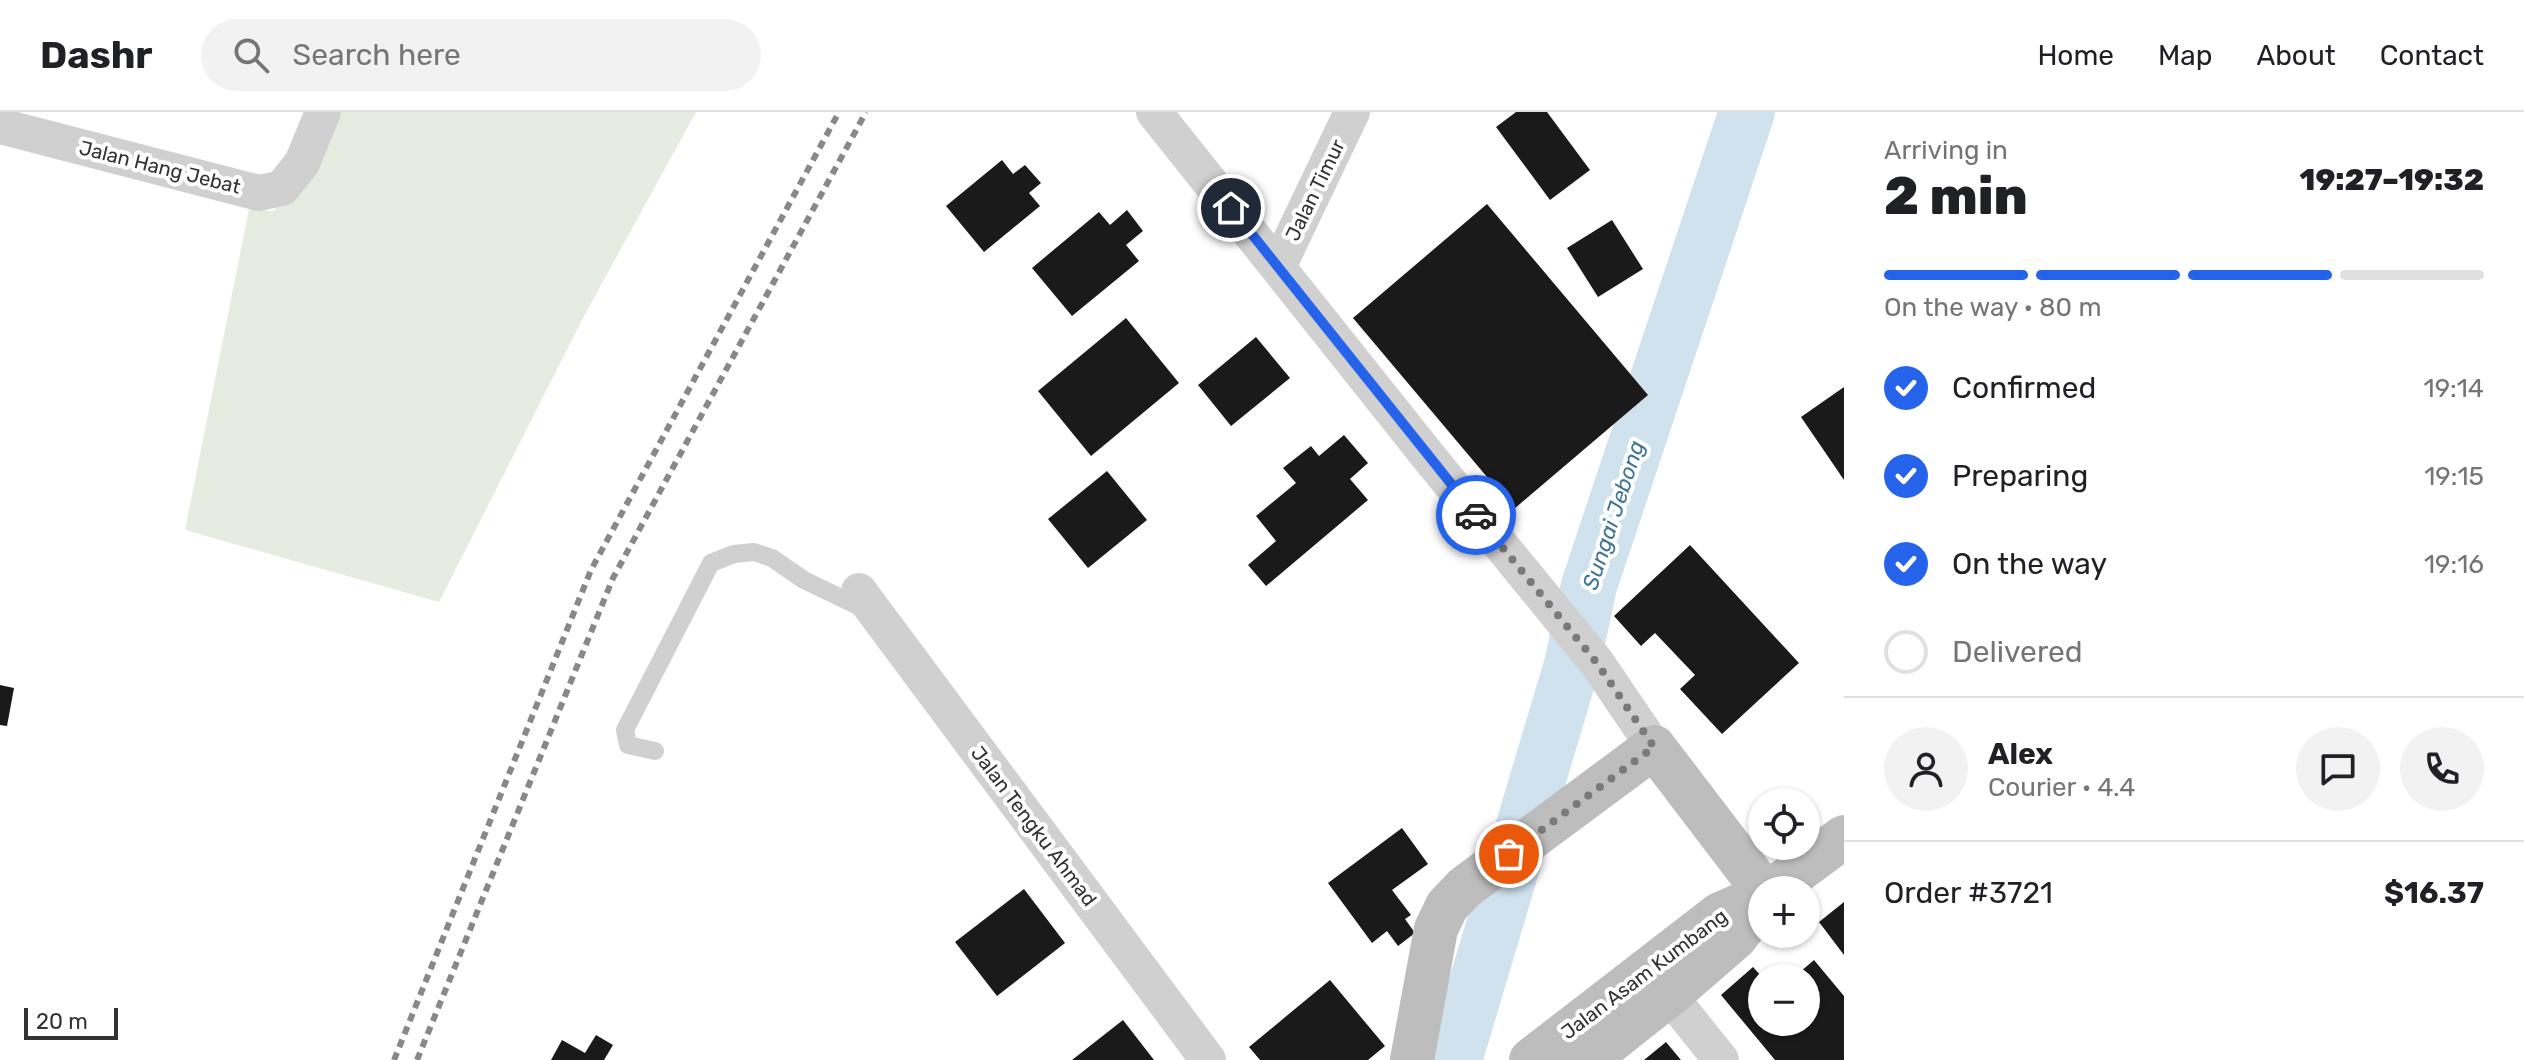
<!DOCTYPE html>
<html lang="en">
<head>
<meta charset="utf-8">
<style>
	body { margin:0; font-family:Rubik,sans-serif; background:#f2f2f2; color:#202124; height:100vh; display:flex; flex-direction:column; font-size:30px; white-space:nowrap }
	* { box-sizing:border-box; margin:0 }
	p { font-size:26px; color:#757577 }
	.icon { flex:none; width:44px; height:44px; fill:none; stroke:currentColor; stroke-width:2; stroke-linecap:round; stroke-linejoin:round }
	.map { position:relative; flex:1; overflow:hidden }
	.drawer { display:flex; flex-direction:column; background:#fff; width:680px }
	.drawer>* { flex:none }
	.fabs { position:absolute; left:1748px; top:676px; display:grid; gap:16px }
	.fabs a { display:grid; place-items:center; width:72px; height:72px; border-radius:50%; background:#fff; box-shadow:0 2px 6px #0004; font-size:40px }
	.scale { position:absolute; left:24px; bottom:20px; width:94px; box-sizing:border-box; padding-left:8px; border:4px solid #333; border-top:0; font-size:22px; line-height:28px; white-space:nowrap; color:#333; -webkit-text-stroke:6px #fff; paint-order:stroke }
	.pin { position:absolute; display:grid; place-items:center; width:68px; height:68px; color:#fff; margin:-34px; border:4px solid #fff; border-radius:50%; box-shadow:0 2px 8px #0007 }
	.courier { position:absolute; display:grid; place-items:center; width:80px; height:80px; margin:-40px; border:6px solid #2563eb; border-radius:50%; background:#fff; color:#222; box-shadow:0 2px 10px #0007 }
	.overview em { font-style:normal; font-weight:800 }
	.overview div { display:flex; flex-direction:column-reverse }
	.overview { display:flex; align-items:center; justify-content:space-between; height:136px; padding:0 40px }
	h1 { font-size:52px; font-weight:800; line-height:60px }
	.bar { display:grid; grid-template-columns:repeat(4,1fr); gap:12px 8px; align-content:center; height:96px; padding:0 40px }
	.bar i { height:10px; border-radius:6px; background:#e0e0e0 }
	.bar .current { background:#2563eb }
	.bar p { grid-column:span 4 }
	.line { display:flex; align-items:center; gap:20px; padding:0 40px; border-top:2px solid #e0e0e0 }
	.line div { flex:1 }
	.round { display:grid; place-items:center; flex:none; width:84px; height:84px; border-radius:42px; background:#f2f2f2 }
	ol { padding:0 40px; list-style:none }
	li { display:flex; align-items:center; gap:24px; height:88px }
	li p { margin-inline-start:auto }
	li .icon { padding:8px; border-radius:50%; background:#2563eb; color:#fff; stroke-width:4 }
	li:last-child { color:#757577 }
	li i { width:44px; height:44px; border:4px solid #e0e0e0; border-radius:50% }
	header { display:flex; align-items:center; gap:48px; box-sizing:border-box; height:112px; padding:0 40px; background:#fff; border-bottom:2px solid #e0e0e0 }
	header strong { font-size:38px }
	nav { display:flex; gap:44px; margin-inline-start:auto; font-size:28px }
	.search { width:560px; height:72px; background:#f2f2f2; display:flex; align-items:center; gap:20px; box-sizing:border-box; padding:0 28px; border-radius:44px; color:#757577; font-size:30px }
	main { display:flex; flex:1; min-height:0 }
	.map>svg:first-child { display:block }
	.green { fill:#e6ecdf }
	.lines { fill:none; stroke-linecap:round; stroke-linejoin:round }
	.river { stroke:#cfe2ee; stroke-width:56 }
	.building { fill:#1a1a1a }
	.lane { stroke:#d0d0d0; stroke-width:18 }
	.street { stroke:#d0d0d0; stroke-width:36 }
	.secondary { stroke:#bdbdbd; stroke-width:44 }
	.rail { stroke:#888; stroke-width:6; stroke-dasharray:8 6; stroke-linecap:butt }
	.done { stroke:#7a7a7a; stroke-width:8; stroke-dasharray:0 14.4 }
	.route { stroke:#2563eb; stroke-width:10 }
	.labels { text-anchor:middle; stroke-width:8; stroke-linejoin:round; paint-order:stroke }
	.street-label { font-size:20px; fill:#333; stroke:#fff }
	.water-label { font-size:22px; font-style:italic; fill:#3f7597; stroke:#fff }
</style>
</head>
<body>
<header>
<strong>Dashr</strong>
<div class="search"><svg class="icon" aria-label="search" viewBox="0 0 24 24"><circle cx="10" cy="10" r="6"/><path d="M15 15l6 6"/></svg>Search here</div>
<nav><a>Home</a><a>Map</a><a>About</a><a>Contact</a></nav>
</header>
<main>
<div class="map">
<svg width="1844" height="948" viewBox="0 0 1844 948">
	<rect width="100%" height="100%" fill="#fff"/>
	<path class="green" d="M333 0H696L584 204 439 490 185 418 249 97 273 99 305 71Z"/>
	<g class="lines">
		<path class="river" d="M1454 948 1572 553 1589 474 1747 0"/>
	</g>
	<path class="building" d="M1516 0H1547L1590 58 1550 88 1496 15Z
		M1002 48 1013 62 1025 53 1041 71 1029 81 1040 94 984 140 946 94Z
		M1487 92 1648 283 1514 397 1353 206Z
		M1127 98 1143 119 1126 133 1139 149 1072 204 1032 156 1099 100 1110 113Z
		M1612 108 1643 157 1598 185 1567 136Z
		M1126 206 1179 271 1091 344 1038 279Z
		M1256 225 1290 266 1231 314 1198 273Z
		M1844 275V368L1801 305Z
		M1344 323 1368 351 1350 367 1368 388 1266 474 1248 453 1276 429 1256 404 1296 371 1283 356 1311 334 1319 344Z
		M1107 359 1147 408 1088 456 1048 407Z
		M1690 433 1799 551 1722 622 1680 577 1695 563 1655 521 1641 534 1614 504Z
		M0 573 14 576 7 614 0 613Z
		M1402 716 1428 752 1392 778 1411 803 1405 807 1415 821 1398 834 1387 819 1372 831 1328 771Z
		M1024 777 1065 831 997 884 955 830Z
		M1844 790V843L1819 810Z
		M1814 848 1844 884V948H1775L1721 883 1753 855 1762 865V910H1806V866H1793Z
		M1330 868 1385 934 1368 948H1260L1249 935Z
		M1123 908 1154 948H1072Z
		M596 923 613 933 604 948H551L562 928 585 941Z
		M1666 930 1681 948H1644Z"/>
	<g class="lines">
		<path class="lane" d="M655 639 628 633 625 618 711 451 734 442 754 440 772 446 804 468 864 497"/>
		<path class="street" d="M1154 0 1428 344 1597 551 1654 635
			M0 14 259 81 282 76 302 51 323 0
			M1278 155 1352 0
			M859 479 1208 948
			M1654 860 1669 883 1721 948"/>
		<path class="secondary" d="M1772 778 1844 725
			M1412 948 1436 817 1447 794 1464 776 1654 635 1763 778
			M1531 948 1720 802 1762 784
			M1587 948 1669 883 1736 825 1747 810"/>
		<path class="rail" d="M394 948 591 458 839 0
			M417 948 613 466 866 0"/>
	</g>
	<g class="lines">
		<path class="done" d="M1476 403 1597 551 1654 635 1509 742"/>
		<path class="route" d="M1231 96 1476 403"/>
	</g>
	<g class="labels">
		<g class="street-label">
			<text transform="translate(160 55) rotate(14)" y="7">Jalan Hang Jebat</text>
			<text transform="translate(1315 78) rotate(-64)" y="7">Jalan Timur</text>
			<text transform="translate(1034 714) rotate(53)" y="7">Jalan Tengku Ahmad</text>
			<text transform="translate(1644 862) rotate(-37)" y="7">Jalan Asam Kumbang</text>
		</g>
		<g class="water-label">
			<text transform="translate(1613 403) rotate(-72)" y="8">Sungai Jebong</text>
		</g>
	</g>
</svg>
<div class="fabs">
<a><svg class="icon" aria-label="locate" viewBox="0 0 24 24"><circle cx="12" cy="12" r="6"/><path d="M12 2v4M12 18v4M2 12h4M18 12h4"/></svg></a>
<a>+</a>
<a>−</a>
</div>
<div class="scale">20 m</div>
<div class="pin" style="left:1509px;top:742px;background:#ea580c"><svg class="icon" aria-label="bag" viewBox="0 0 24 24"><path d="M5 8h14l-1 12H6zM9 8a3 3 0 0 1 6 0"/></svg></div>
<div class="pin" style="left:1231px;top:96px;background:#1f2937"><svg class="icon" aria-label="home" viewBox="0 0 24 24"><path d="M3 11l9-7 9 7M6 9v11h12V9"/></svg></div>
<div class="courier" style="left:1476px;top:403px"><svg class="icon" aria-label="car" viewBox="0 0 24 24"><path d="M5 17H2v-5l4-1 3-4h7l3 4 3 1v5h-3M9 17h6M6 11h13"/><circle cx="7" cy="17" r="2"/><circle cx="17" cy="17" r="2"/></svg></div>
</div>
<section class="drawer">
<div class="overview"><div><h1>2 min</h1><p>Arriving in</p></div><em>19:27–19:32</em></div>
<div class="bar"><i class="current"></i><i class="current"></i><i class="current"></i><i></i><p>On the way · 80 m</p></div>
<ol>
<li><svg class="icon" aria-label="check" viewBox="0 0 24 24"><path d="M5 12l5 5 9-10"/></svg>Confirmed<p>19:14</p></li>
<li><svg class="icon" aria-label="check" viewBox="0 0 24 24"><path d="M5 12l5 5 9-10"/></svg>Preparing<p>19:15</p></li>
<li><svg class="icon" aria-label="check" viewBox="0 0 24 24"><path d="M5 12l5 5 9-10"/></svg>On the way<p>19:16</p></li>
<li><i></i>Delivered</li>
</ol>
<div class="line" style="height:144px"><a class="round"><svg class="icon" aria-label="person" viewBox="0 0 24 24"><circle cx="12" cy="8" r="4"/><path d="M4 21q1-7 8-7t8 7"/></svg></a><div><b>Alex</b><p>Courier · 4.4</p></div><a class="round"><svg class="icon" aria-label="chat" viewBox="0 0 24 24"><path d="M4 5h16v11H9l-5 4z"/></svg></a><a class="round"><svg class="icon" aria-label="phone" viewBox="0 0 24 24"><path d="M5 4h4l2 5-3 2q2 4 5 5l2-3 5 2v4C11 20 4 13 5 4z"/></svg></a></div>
<div class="line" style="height:104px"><div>Order #3721</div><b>$16.37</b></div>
</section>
</main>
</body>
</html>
